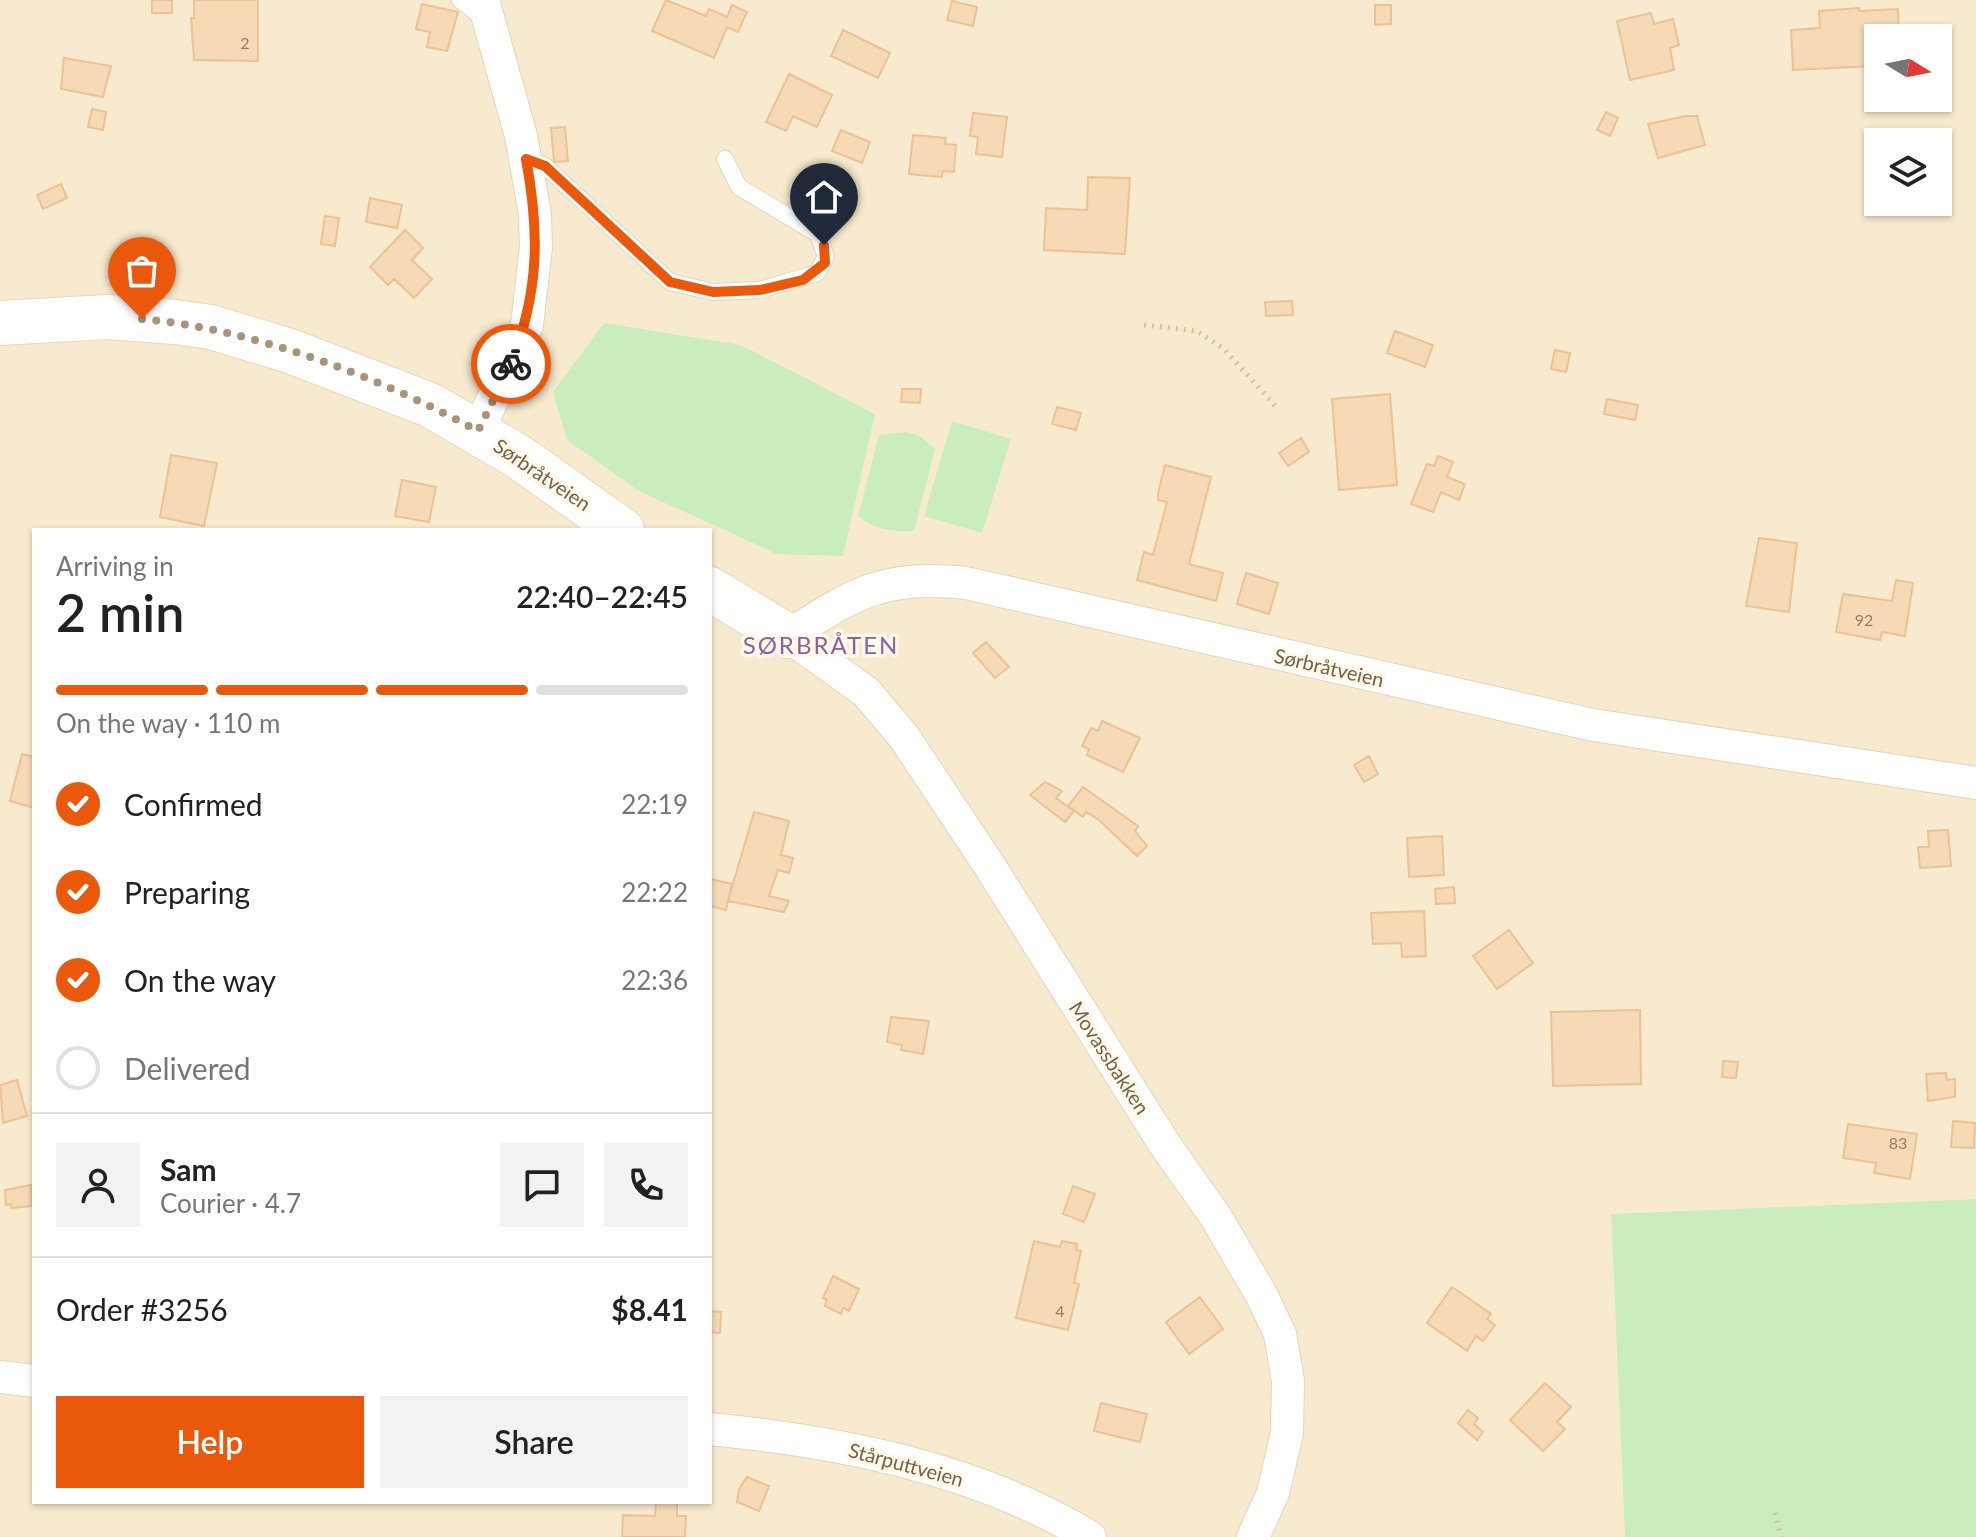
<!DOCTYPE html>
<html lang="en">
<head>
<meta charset="utf-8">
<style>
	body { margin:0; font-family:Lato,sans-serif; background:#f2f2f2; color:#222; height:100vh; display:flex; flex-direction:column; font-size:30px; white-space:nowrap }
	* { box-sizing:border-box; margin:0 }
	p { font-size:26px; color:#767676 }
	.icon { flex:none; width:44px; height:44px; fill:none; stroke:currentColor; stroke-width:2; stroke-linecap:round; stroke-linejoin:round }
	.map { position:relative; flex:1; overflow:hidden }
	.panel { position:absolute; left:32px; top:528px; width:680px; height:976px; display:flex; flex-direction:column; background:#fff; border-radius:0px; box-shadow:0 2px 6px #0004 }
	.panel>* { flex:none }
	.needle { width:52px; rotate:100deg }
	.tools { position:absolute; left:1864px; top:24px; display:grid; gap:16px }
	.tools a { display:grid; place-items:center; width:88px; height:88px; border-radius:0px; background:#fff; box-shadow:0 2px 6px #0004; font-size:40px }
	.pin { position:absolute; display:grid; place-items:center; width:68px; height:68px; color:#fff; margin:-82px -34px; border-radius:50% 50% 50% 0; rotate:-45deg; box-shadow:0 0 8px #0007 }
	.pin .icon { rotate:45deg }
	.courier { position:absolute; display:grid; place-items:center; width:80px; height:80px; margin:-40px; border:6px solid #ea580c; border-radius:50%; background:#fff; color:#222; box-shadow:0 2px 10px #0007 }
	.summary em { font-style:normal; font-weight:600 }
	.summary div { display:flex; flex-direction:column-reverse }
	.summary { display:flex; align-items:center; justify-content:space-between; height:136px; padding:0 24px }
	h1 { font-size:52px; font-weight:600; line-height:60px }
	.bar { display:grid; grid-template-columns:repeat(4,1fr); gap:12px 8px; align-content:center; height:96px; padding:0 24px }
	.bar i { height:10px; border-radius:6px; background:#e0e0e0 }
	.bar .selected { background:#ea580c }
	.bar p { grid-column:span 4 }
	.line { display:flex; align-items:center; gap:20px; padding:0 24px; border-top:2px solid #e0e0e0 }
	.line div { flex:1 }
	.round { display:grid; place-items:center; flex:none; width:84px; height:84px; border-radius:0px; background:#f2f2f2 }
	ol { padding:0 24px; list-style:none }
	li { display:flex; align-items:center; gap:24px; height:88px }
	li p { margin-inline-start:auto }
	li .icon { padding:8px; border-radius:50%; background:#ea580c; color:#fff; stroke-width:4 }
	li:last-child { color:#767676 }
	li i { width:44px; height:44px; border:4px solid #e0e0e0; border-radius:50% }
	.action { display:flex; gap:16px; margin-top:auto; padding:16px 24px }
	.action a { flex:1; height:92px; border-radius:0px; background:#ea580c; color:#fff; font-size:32px; font-weight:600; line-height:92px; text-align:center }
	.action a+a { background:#f2f2f2; color:#222 }
	.map>svg:first-child { display:block }
	.residential { fill:#f7eace; fill-rule:evenodd }
	.green { fill:#caedbe }
	.building { fill:#f6d9b5; stroke:#ebc294; stroke-width:2 }
	.lines { fill:none; stroke-linecap:round; stroke-linejoin:round }
	.lane-casing { stroke:#e3d4bb; stroke-width:18 }
	.street-casing { stroke:#e3d4bb; stroke-width:34 }
	.secondary-casing { stroke:#e9d7b9; stroke-width:46 }
	.path { stroke:#dbbd99; stroke-width:5; stroke-dasharray:2 6; stroke-linecap:butt }
	.lane { stroke:#fff; stroke-width:16 }
	.street { stroke:#fff; stroke-width:32 }
	.secondary { stroke:#fff; stroke-width:44 }
	.done { stroke:#a7947b; stroke-width:8; stroke-dasharray:0 14.4 }
	.route { stroke:#ea580c; stroke-width:10 }
	.labels { text-anchor:middle; stroke-width:7; stroke-linejoin:round; paint-order:stroke }
	.number-label { font-size:16px; fill:#987e61 }
	.street-label { font-size:20px; fill:#785f45; stroke:#fffae9 }
	.quarter-label { font-size:24px; letter-spacing:2px; fill:#91609c; stroke:#fffae9 }
</style>
</head>
<body>
<div class="map">
<svg width="1976" height="1537" viewBox="0 0 1976 1537">
	<rect width="100%" height="100%" fill="#fef7e0"/>
	<path class="residential" d="M0 0H1976V1199L1611 1214 1625 1537H0ZM1878 38H1938V98H1878ZM1878 142H1938V202H1878ZM34 530H710V1502H34Z"/>
	<path class="green" d="M604 323 741 345 875 414 843 556 777 554 639 491 567 440 553 392Z
		M952 421 1011 439 982 533 924 516Z
		M905 432 920 436 935 449 914 531C891 532 877 530 858 516L879 435Z
		M1976 1199V1537H1625L1611 1214Z"/>
	<path class="building" d="M152 0H172V13H152Z
		M194 0H258V61L194 60 191 18H194Z
		M666 0 706 16 709 9 727 17 732 5 747 12 738 32 727 27 714 58 652 31Z
		M952 1 977 7 973 26 947 20Z
		M422 4 458 12 447 51 427 47 430 32 416 29Z
		M1375 5H1391V24L1375 25Z
		M1859 8V11L1898 9 1899 38H1878V76H1873V66L1793 70 1791 30 1820 28 1819 11Z
		M1651 13 1654 24 1673 19 1679 45 1670 48 1674 70 1630 80 1617 21Z
		M843 30 890 53 878 78 831 56Z
		M64 58 111 66 103 97 61 89Z
		M789 74 832 95 817 127 793 116 786 131 766 122Z
		M92 109 106 112 103 130 88 127Z
		M1606 112 1618 118 1610 136 1597 130Z
		M973 113 1007 117 1002 157 976 154 978 137 970 136Z
		M1686 116H1697L1705 145 1658 158 1648 124Z
		M565 127 568 161 554 162 551 128Z
		M841 130 870 142 862 163 832 151Z
		M913 135 946 138 945 144 956 145 954 172 943 171 942 177 909 174Z
		M1088 177 1130 178 1125 254 1044 250 1046 208 1087 210Z
		M61 184 67 198 43 209 37 195Z
		M370 198 402 205 397 228 366 222Z
		M325 216 339 218 335 246 321 244Z
		M405 230 423 248 412 260 432 279 414 298 394 279 388 285 370 267Z
		M1292 301 1293 315 1266 316 1265 302Z
		M1395 331 1433 345 1425 367 1387 353Z
		M1555 350 1570 353 1566 372 1551 369Z
		M902 389H921L920 403 901 402Z
		M1390 394 1397 485 1339 490 1332 399Z
		M1607 399 1638 405 1635 420 1604 414Z
		M1057 407 1081 413 1076 430 1052 424Z
		M1301 438 1309 452 1288 466 1279 453Z
		M171 455 217 463 204 526 160 517Z
		M1438 456 1453 462 1447 477 1465 484 1459 500 1441 492 1433 512 1411 504 1427 464 1434 466Z
		M1165 465 1211 477 1189 564 1223 573 1216 601 1137 580 1144 552 1153 555 1167 502 1158 500V493Z
		M402 480 436 487 429 522 395 516Z
		M1759 538 1797 543 1789 612 1746 606Z
		M1246 573 1278 583 1269 614 1237 604Z
		M1896 580 1913 583 1905 636 1882 632 1880 640 1836 632 1843 594 1892 601Z
		M986 642 1009 667 995 678 973 653Z
		M1102 721 1140 738 1123 772 1087 755 1089 749 1082 746 1091 728 1098 731Z
		M22 754 34 757V808L10 801Z
		M1369 756 1378 774 1364 782 1354 765Z
		M1045 782 1062 791 1056 798 1074 811 1065 822 1030 795Z
		M1083 787 1138 826 1135 831 1147 846 1137 856 1099 820 1086 812 1083 817 1068 806Z
		M754 812 789 821 781 855 793 858 789 873 778 870 769 896 789 901 784 912 728 901Z
		M1948 830 1951 866 1920 868 1918 847H1929L1928 831Z
		M1442 836 1444 875 1409 877 1407 838Z
		M710 879 732 884 726 910 710 906Z
		M1454 887 1455 903 1436 904 1435 889Z
		M1424 911 1426 956 1402 957 1401 943 1373 944 1371 913Z
		M1509 930 1533 963 1497 989 1473 956Z
		M1640 1010 1641 1084 1553 1086 1551 1012Z
		M891 1017 929 1021 923 1054 901 1050 902 1045 887 1042Z
		M1723 1061 1738 1062 1736 1078 1722 1077Z
		M1946 1073 1947 1080 1955 1079V1097L1928 1101 1926 1074Z
		M17 1080 27 1116 3 1123 0 1085Z
		M1953 1121 1975 1123 1974 1148 1951 1147Z
		M1848 1124 1917 1134 1910 1179 1874 1173 1876 1163 1843 1158Z
		M31 1185 32 1206 11 1208V1204L6 1205 5 1190Z
		M1073 1186 1095 1194 1084 1222 1063 1214Z
		M1034 1241 1060 1247 1062 1241 1077 1244 1076 1250 1081 1251 1074 1283 1079 1284 1068 1330 1016 1318Z
		M833 1276 859 1289 849 1311 843 1308 841 1314 825 1306 827 1300 823 1298Z
		M1452 1287 1491 1314 1487 1319 1495 1325 1483 1341 1476 1336 1467 1351 1427 1323Z
		M1200 1297 1223 1329 1189 1354 1166 1322Z
		M710 1311 721 1312 720 1333 710 1332Z
		M1545 1383 1571 1407 1557 1422 1565 1429 1543 1451 1510 1420Z
		M1101 1403 1147 1414 1140 1442 1094 1431Z
		M1468 1410 1478 1418 1474 1424 1483 1432 1477 1440 1458 1423Z
		M747 1477 769 1486 759 1511 737 1502 739 1489Z
		M656 1502H677V1516H686L685 1537H622L623 1515 655 1516Z"/>
	<g class="lines">
		<g class="lane-casing">
			<path id="lane" d="M460 0 484 18
				M526 159 545 166 670 282 713 292 760 290 817 273 826 257 818 234 739 187 725 159"/>
		</g>
		<g class="street-casing">
			<path id="street" d="M478 431 527 325 536 247 535 214 521 136 483 0
				M0 1377 34 1381
				M710 1429C840 1442 977 1468 1090 1537
				M1253 1537 1273 1493 1287 1433 1288 1381 1280 1334 1262 1296 1216 1217 1165 1145 991 868 904 737 866 692 788 636C856 592 883 575 966 583L1593 725 1976 783"/>
		</g>
		<g class="secondary-casing">
			<path id="secondary" d="M0 323 108 317 175 322 211 327 290 351 430 405 519 457 622 530
				M710 589 788 636"/>
		</g>
		<path class="path" d="M1144 325 1197 331 1224 349 1278 409
			M1775 1513 1781 1537"/>
		<use href="#lane" class="lane"/>
		<use href="#street" class="street"/>
		<use href="#secondary" class="secondary"/>
	</g>
	<g class="lines">
		<path class="done" d="M142 319C254 329 379 377 478 431L511 364"/>
		<path class="route" d="M511 364C539 292 540 234 526 159L545 166 670 282 713 292 760 290 803 280 825 263 824 245"/>
	</g>
	<g class="labels">
		<g class="number-label">
			<text x="245" y="49">2</text>
			<text x="1864" y="626">92</text>
			<text x="1898" y="1149">83</text>
			<text x="1060" y="1317">4</text>
		</g>
		<g class="street-label">
			<text transform="translate(542 475) rotate(34)" y="7">Sørbråtveien</text>
			<text transform="translate(1329 668) rotate(13)" y="7">Sørbråtveien</text>
			<text transform="translate(1109 1058) rotate(57)" y="7">Movassbakken</text>
			<text transform="translate(906 1465) rotate(15)" y="7">Stårputtveien</text>
		</g>
		<g class="quarter-label">
			<text x="821" y="654">SØRBRÅTEN</text>
		</g>
	</g>
</svg>
<div class="tools">
<a><svg class="needle" viewBox="-14 -14 28 28"><path d="M0-13l5 13h-10z" fill="#e53935"/><path d="M0 13l5-13h-10z" fill="#767676"/></svg></a>
<a><svg class="icon" aria-label="layers" viewBox="0 0 24 24"><path d="M12 4l9 5-9 5-9-5zM3 14l9 5 9-5"/></svg></a>
</div>
<div class="pin" style="left:142px;top:319px;background:#ea580c"><svg class="icon" aria-label="bag" viewBox="0 0 24 24"><path d="M5 8h14l-1 12H6zM9 8a3 3 0 0 1 6 0"/></svg></div>
<div class="pin" style="left:824px;top:245px;background:#1f2937"><svg class="icon" aria-label="home" viewBox="0 0 24 24"><path d="M3 11l9-7 9 7M6 9v11h12V9"/></svg></div>
<div class="courier" style="left:511px;top:364px"><svg class="icon" aria-label="bike" viewBox="0 0 24 24"><circle cx="6" cy="16" r="4"/><circle cx="18" cy="16" r="4"/><path d="M6 16l4-8h5l3 8M10 8l3 8H6M13 5h3"/></svg></div>
<section class="panel">
<div class="summary"><div><h1>2 min</h1><p>Arriving in</p></div><em>22:40–22:45</em></div>
<div class="bar"><i class="selected"></i><i class="selected"></i><i class="selected"></i><i></i><p>On the way · 110 m</p></div>
<ol>
<li><svg class="icon" aria-label="check" viewBox="0 0 24 24"><path d="M5 12l5 5 9-10"/></svg>Confirmed<p>22:19</p></li>
<li><svg class="icon" aria-label="check" viewBox="0 0 24 24"><path d="M5 12l5 5 9-10"/></svg>Preparing<p>22:22</p></li>
<li><svg class="icon" aria-label="check" viewBox="0 0 24 24"><path d="M5 12l5 5 9-10"/></svg>On the way<p>22:36</p></li>
<li><i></i>Delivered</li>
</ol>
<div class="line" style="height:144px"><a class="round"><svg class="icon" aria-label="person" viewBox="0 0 24 24"><circle cx="12" cy="8" r="4"/><path d="M4 21q1-7 8-7t8 7"/></svg></a><div><b>Sam</b><p>Courier · 4.7</p></div><a class="round"><svg class="icon" aria-label="chat" viewBox="0 0 24 24"><path d="M4 5h16v11H9l-5 4z"/></svg></a><a class="round"><svg class="icon" aria-label="phone" viewBox="0 0 24 24"><path d="M5 4h4l2 5-3 2q2 4 5 5l2-3 5 2v4C11 20 4 13 5 4z"/></svg></a></div>
<div class="line" style="height:104px"><div>Order #3256</div><b>$8.41</b></div>
<div class="action"><a>Help</a><a>Share</a></div>
</section>
</div>
</body>
</html>
